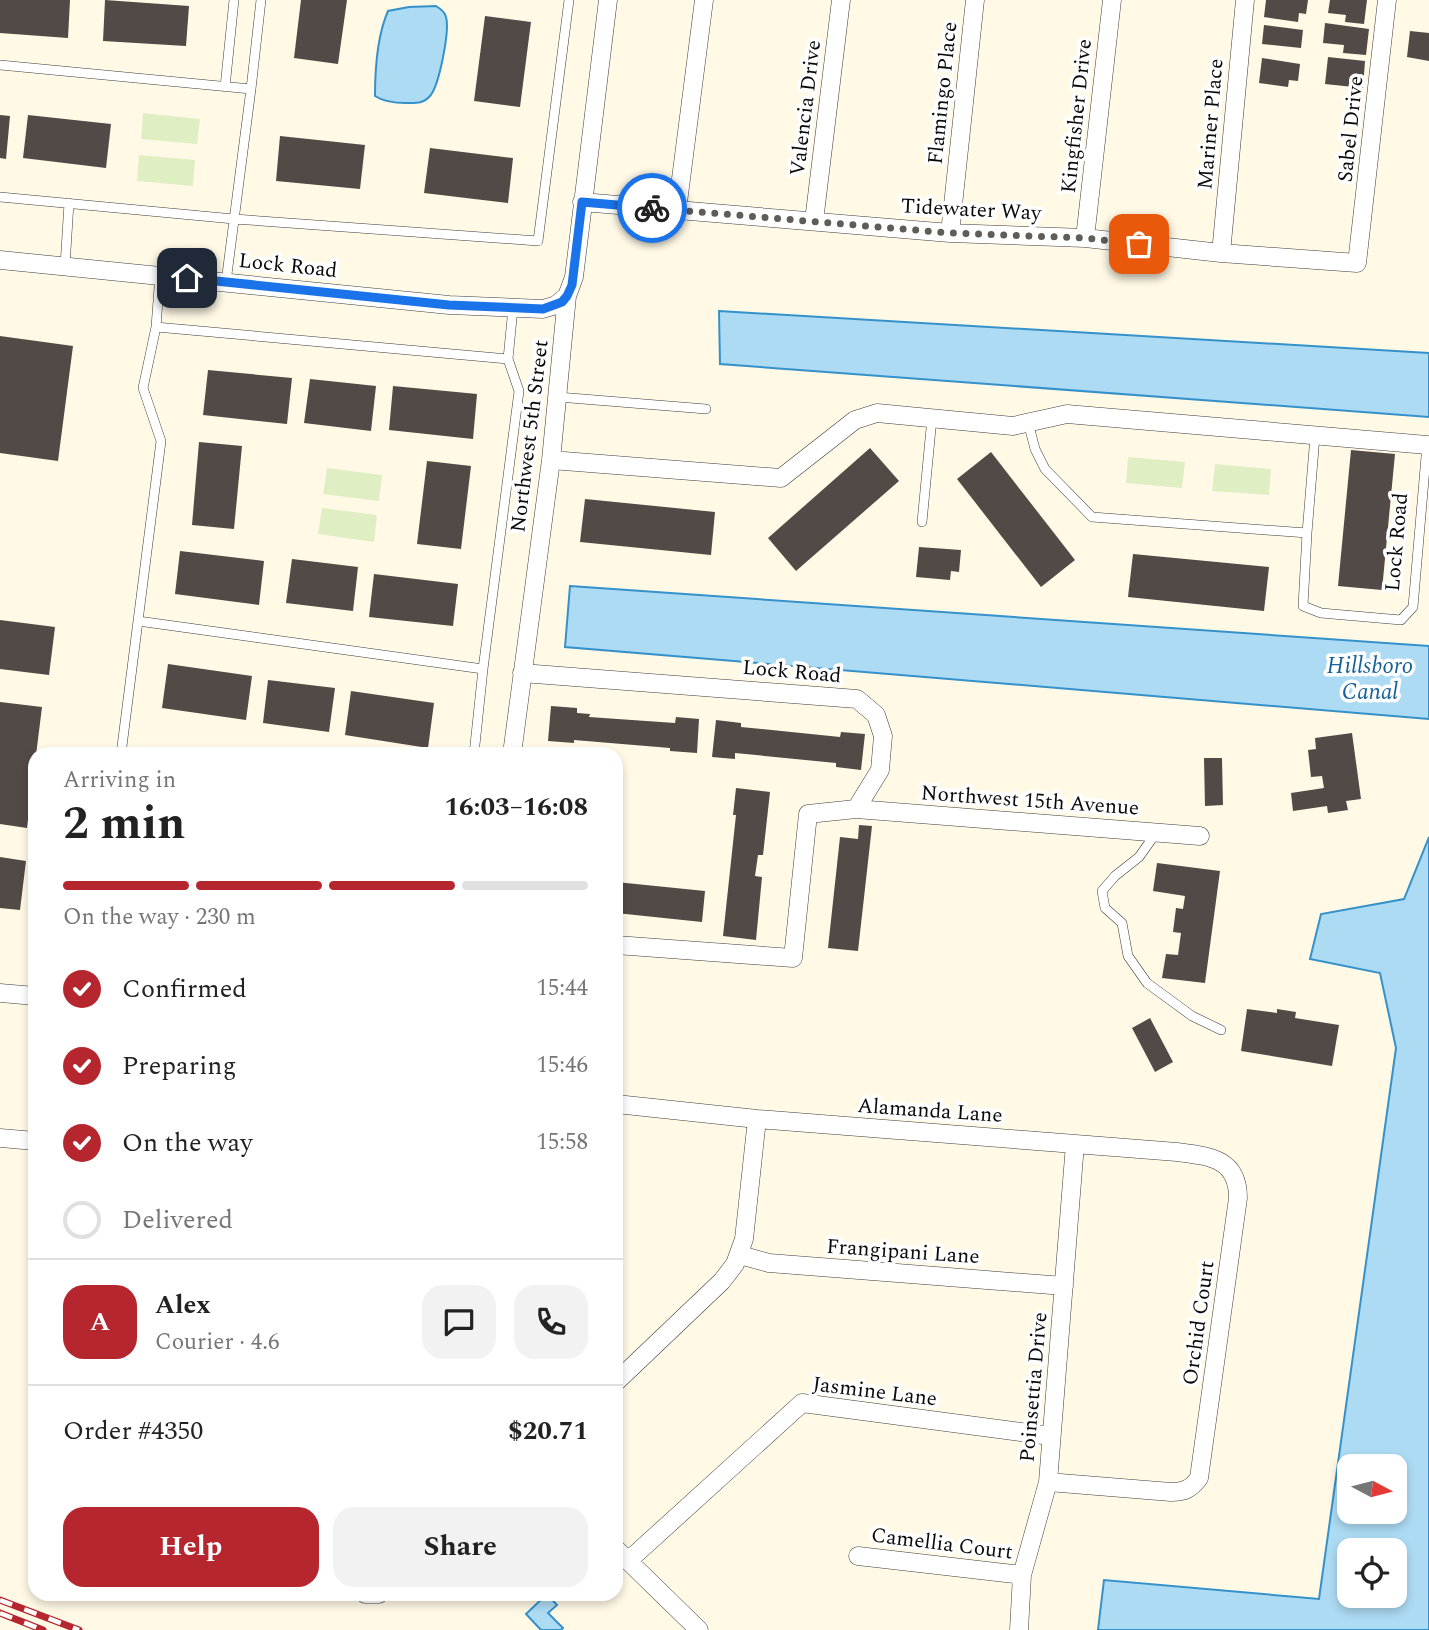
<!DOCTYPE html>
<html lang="en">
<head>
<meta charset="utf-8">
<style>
	body { margin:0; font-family:Spectral,serif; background:#f2f2f2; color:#222; height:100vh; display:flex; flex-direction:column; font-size:26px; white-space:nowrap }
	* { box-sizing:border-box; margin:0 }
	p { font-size:23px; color:#767676 }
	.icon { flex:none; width:38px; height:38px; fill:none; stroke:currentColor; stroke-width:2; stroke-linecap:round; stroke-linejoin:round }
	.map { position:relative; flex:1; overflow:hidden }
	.details { position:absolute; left:28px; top:747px; width:595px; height:854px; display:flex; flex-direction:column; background:#fff; border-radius:21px; box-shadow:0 4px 10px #0003 }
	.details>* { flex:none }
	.needle { width:46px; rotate:97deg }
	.fabs { position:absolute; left:1337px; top:1454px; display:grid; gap:14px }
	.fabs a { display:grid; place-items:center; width:70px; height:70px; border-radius:14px; background:#fff; box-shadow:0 4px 10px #0003; font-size:35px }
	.pin { position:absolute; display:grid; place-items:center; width:60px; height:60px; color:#fff; margin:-30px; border-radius:14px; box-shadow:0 4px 10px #0006 }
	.courier { position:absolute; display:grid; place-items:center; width:70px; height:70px; margin:-35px; border:5px solid #1a73e8; border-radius:50%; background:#fff; color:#222; box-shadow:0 2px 9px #0007 }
	.summary em { font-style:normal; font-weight:700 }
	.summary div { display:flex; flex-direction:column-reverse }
	.summary { display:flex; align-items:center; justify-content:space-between; height:119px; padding:0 35px }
	h1 { font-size:46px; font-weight:700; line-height:52px }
	.bar { display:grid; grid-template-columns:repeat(4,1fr); gap:10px 7px; align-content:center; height:84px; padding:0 35px }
	.bar i { height:9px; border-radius:5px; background:#e0e0e0 }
	.bar .selected { background:#b5262f }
	.bar p { grid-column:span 4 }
	.line { display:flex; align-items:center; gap:18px; padding:0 35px; border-top:2px solid #e0e0e0 }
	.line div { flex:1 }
	.round { display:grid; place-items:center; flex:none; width:74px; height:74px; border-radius:21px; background:#f2f2f2 }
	ol { padding:0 35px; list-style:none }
	li { display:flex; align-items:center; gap:21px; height:77px }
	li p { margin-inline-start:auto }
	li .icon { padding:7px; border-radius:50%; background:#b5262f; color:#fff; stroke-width:4 }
	li:last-child { color:#767676 }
	li i { width:38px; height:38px; border:4px solid #e0e0e0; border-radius:50% }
	.primary-button { display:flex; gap:14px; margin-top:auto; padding:14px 35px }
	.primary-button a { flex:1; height:80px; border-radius:21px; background:#b5262f; color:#fff; font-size:28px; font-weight:700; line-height:80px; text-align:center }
	.primary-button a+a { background:#f2f2f2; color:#222 }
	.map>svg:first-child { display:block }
	.pitch { fill:#e0eec4 }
	.water { fill:#addbf4; stroke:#3591ca; stroke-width:2; fill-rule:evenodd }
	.building { fill:#524a46 }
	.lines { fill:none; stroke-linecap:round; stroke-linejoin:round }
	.service-casing { stroke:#3c3c3c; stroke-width:10 }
	.minor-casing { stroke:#3c3c3c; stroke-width:19 }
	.service { stroke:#fff; stroke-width:9 }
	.minor { stroke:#fff; stroke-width:18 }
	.rail-casing { stroke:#b5262f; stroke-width:7 }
	.rail { stroke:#fff; stroke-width:4.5; stroke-dasharray:13; stroke-linecap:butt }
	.done { stroke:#5f5d56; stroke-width:7; stroke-dasharray:0 12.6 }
	.route { stroke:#1a73e8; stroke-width:9 }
	.labels { text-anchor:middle; stroke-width:7; stroke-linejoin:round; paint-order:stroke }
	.street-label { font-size:21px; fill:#090909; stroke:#fff }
	.water-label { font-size:23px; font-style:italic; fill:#176197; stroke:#fff }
</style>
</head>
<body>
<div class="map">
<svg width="1429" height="1630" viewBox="0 0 1429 1630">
	<rect width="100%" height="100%" fill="#fff9e6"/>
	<path class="pitch" d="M143 113 200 119 197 144 141 139Z
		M139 155 195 160 193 186 137 181Z
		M1128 457 1185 462 1182 488 1126 483Z
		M1215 464 1271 469 1269 495 1212 491Z
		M327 468 382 475 379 501 323 494Z
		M322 508 377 515 374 542 318 534Z"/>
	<path class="water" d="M436 6C441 9 445 12 446 17 450 31 439 86 430 96 423 104 416 103 406 103 394 103 384 102 375 96 375 68 377 36 388 11L409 7Z
		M719 311 1429 353V417L720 364Z
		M570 586 1429 646V719L565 647Z
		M1429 837V1630H1098L1104 1580 1319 1599 1396 1048 1380 973 1310 959 1321 914 1404 899ZM1349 1466H1395V1512H1349ZM1349 1550H1395V1596H1349Z
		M547 1594 557 1605 548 1613 563 1628 561 1630H541L526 1614Z"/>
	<path class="building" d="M0 0H70L68 38 0 33Z
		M105 0 189 6 186 46 103 41Z
		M301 0H347L338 64 294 58Z
		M1266 0H1308L1306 14 1299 13 1298 22 1264 17Z
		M1330 0H1367L1364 24 1345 22 1346 15 1328 13Z
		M485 16 531 22 520 107 474 101Z
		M1325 23 1369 29 1366 55 1343 53 1344 45 1323 43Z
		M1264 25 1303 30 1301 48 1262 44Z
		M1410 31 1429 33V61L1407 57Z
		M1328 57 1365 61 1363 88 1325 84Z
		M1262 58 1300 64 1298 81 1289 80 1288 87 1259 83Z
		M0 115 10 116 6 159 0 158Z
		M28 115 111 124 106 168 23 158Z
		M280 136 365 145 360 189 276 181Z
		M430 148 513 158 508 203 424 193Z
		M0 336 73 346 58 461 0 453Z
		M208 370 292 378 287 424 203 415Z
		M310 379 376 386 371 431 304 423Z
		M393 386 477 394 473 439 389 430Z
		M199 442 242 446 234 529 192 525Z
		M870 448 899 481 796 571 768 538Z
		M1351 450 1395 454 1382 590 1338 586Z
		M991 452 1075 560 1041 587 957 479Z
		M427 461 471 466 461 549 417 544Z
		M585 499 715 512 711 555 580 542Z
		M919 547 961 550 959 572 951 571 950 580 916 577Z
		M180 551 264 561 259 605 175 594Z
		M1133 554 1269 567 1264 611 1128 597Z
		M292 559 358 567 353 611 286 603Z
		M374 574 458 584 453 626 369 617Z
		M0 620 55 627 49 675 0 669Z
		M168 664 252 676 246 720 162 708Z
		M268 680 335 688 329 732 263 723Z
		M351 691 434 703 428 748 345 735Z
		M0 702 42 707 27 828 0 824Z
		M551 706 577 708V713L590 714 589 717 675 723 676 717 699 719 697 753 670 751V748L574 740V743L548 741Z
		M716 720 741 723V727L840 737 841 732 865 734 861 770 836 767V763L735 753V759L712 757Z
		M1352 733 1361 799 1346 801 1348 810 1328 813 1327 806 1293 811 1291 793 1324 788 1322 776 1311 777 1308 750 1316 749 1315 738Z
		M1204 758H1222L1223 805 1205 806Z
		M736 788 770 792 763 855H758L755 876 762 877 756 940 723 936 736 815H733Z
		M859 825 872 826 858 951 828 948 840 837 858 839Z
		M0 857 26 861 20 910 0 908Z
		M1157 863 1220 871 1205 983 1162 978 1166 954 1178 955 1181 933 1173 932 1176 908 1183 909 1185 896 1153 891Z
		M616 882 705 891 702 922 616 913Z
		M1247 1009 1277 1013V1009L1296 1012 1295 1018 1339 1025 1332 1066 1241 1051Z
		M1150 1018 1173 1062 1155 1072 1132 1028Z"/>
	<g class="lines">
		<g class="service-casing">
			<path id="service" d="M0 65 251 89 226 282
				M225 87 234 0
				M251 89 261 0
				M0 197 234 219 538 241 569 0
				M65 266 69 203
				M160 275 156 327 508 359 513 308
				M156 327 143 388 161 441 138 621 483 669 519 391 508 359
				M558 397 706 409
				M1028 422 1035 449 1045 469 1092 517 1307 533 1315 436
				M922 522 932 418
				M1307 533 1303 606 1321 613 1401 620 1413 607 1427 445
				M121 754 138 621
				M474 754 483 669
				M1156 833 1139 857 1115 876 1102 891 1105 908 1122 923 1128 956 1147 983 1192 1016 1221 1030"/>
		</g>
		<g class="minor-casing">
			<path id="minor" d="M582 202 950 233 1085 238 1221 253 1357 263 1387 0
				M677 210 704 0
				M814 221 841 0
				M950 233 975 0
				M1085 238 1112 0
				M1221 253 1245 0
				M0 260 449 305 543 309 556 305 567 296
				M551 460 781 478 855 420 877 413 1013 426 1067 414 1427 445
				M522 673 857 699 876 715 883 736 880 770 856 809 808 814 793 958 616 945
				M512 754 551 460 567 296 574 277 608 0
				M856 809 1200 836
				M0 993 35 996
				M616 1104 757 1119 1177 1152C1209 1156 1238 1158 1238 1198L1199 1478C1191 1489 1184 1492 1171 1492L1048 1482
				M0 1138 35 1141
				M740 1255 769 1263 1064 1286
				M616 1382 722 1281 735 1264 744 1239 757 1119
				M616 1549 699 1630
				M858 1556 1022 1575
				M628 1561 802 1403 1051 1436
				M365 1594H379
				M1019 1630 1022 1575 1048 1482 1075 1144"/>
		</g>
		<use href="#service" class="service"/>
		<use href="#minor" class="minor"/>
		<g class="rail-casing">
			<path id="rail" d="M0 1600 79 1630
				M0 1613 43 1630"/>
		</g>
		<use href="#rail" class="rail"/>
	</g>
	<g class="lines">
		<path class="done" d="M652 208 950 233 1085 238 1139 244"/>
		<path class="route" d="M187 278 449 305 543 309 562 302 567 296 572 285 582 202 652 208"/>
	</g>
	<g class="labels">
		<g class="street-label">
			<text transform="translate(942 93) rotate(-84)" y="7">Flamingo Place</text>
			<text transform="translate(805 108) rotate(-83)" y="7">Valencia Drive</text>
			<text transform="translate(1076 116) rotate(-84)" y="7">Kingfisher Drive</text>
			<text transform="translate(1210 124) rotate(-85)" y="7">Mariner Place</text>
			<text transform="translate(1350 129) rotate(-84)" y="7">Sabel Drive</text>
			<text transform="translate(971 209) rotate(3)" y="7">Tidewater Way</text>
			<text transform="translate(288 265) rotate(6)" y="7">Lock Road</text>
			<text transform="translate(529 436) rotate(-83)" y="7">Northwest 5th Street</text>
			<text transform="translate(1396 542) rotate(-85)" y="7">Lock Road</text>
			<text transform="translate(792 671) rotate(5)" y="7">Lock Road</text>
			<text transform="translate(1030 800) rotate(4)" y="7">Northwest 15th Avenue</text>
			<text transform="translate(930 1110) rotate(4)" y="7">Alamanda Lane</text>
			<text transform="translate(903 1251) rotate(4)" y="7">Frangipani Lane</text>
			<text transform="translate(1198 1323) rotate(-82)" y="7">Orchid Court</text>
			<text transform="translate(1033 1387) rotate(-85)" y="7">Poinsettia Drive</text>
			<text transform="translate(875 1391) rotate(7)" y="7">Jasmine Lane</text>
			<text transform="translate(942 1543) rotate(7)" y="7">Camellia Court</text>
		</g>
		<g class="water-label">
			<text x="1370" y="673">Hillsboro<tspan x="1370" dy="26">Canal</tspan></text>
		</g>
	</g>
</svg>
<div class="fabs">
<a><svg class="needle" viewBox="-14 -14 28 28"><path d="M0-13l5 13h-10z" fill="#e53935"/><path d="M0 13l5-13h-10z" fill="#767676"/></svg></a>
<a><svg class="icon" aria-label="locate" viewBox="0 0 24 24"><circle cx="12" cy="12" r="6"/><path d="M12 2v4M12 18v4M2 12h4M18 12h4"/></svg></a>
</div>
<div class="pin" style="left:1139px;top:244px;background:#ea580c"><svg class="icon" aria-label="bag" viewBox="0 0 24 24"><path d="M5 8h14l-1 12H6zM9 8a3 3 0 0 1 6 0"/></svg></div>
<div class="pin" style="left:187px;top:278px;background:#1f2937"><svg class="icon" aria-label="home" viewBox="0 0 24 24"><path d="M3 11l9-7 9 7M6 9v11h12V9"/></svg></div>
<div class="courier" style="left:652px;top:208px"><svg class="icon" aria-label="bike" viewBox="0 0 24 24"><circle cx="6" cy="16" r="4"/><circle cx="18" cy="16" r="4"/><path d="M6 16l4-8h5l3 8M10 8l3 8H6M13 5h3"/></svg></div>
<section class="details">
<div class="summary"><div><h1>2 min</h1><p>Arriving in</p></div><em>16:03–16:08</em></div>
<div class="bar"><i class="selected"></i><i class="selected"></i><i class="selected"></i><i></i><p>On the way · 230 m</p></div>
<ol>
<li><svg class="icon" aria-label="check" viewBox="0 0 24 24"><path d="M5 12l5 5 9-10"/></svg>Confirmed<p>15:44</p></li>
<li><svg class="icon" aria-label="check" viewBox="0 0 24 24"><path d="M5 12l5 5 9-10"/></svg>Preparing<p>15:46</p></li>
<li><svg class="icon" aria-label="check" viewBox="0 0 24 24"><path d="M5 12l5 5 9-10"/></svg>On the way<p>15:58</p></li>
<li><i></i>Delivered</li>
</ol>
<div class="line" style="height:126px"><b class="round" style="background:#b5262f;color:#fff">A</b><div><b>Alex</b><p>Courier · 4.6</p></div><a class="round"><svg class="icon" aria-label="chat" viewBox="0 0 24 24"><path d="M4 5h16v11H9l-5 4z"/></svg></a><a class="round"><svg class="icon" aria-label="phone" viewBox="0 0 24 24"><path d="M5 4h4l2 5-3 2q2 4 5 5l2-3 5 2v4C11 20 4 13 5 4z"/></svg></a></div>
<div class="line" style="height:91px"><div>Order #4350</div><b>$20.71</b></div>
<div class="primary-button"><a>Help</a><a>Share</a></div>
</section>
</div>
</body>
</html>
